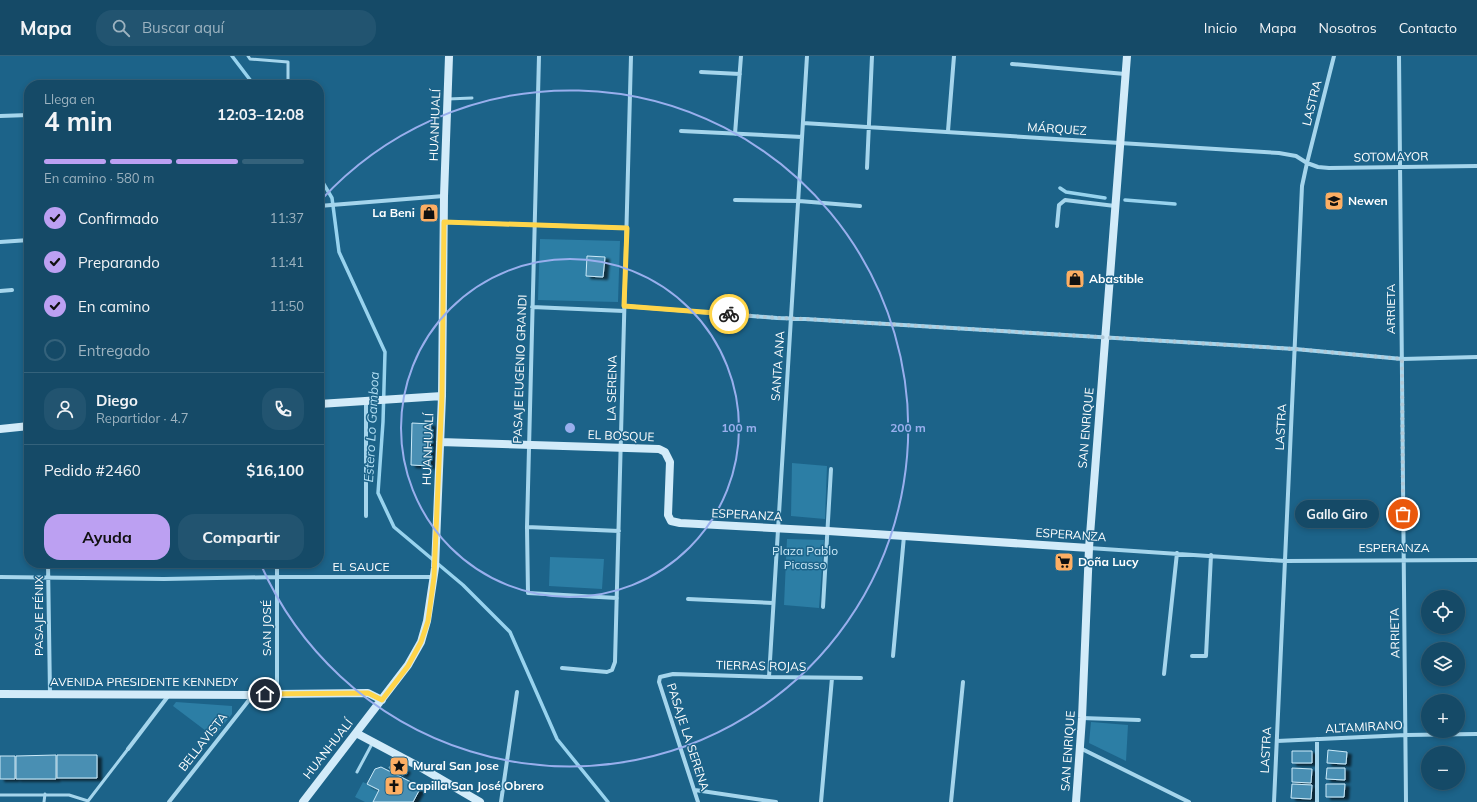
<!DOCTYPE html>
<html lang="es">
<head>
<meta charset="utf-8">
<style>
	body { margin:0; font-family:Mulish,sans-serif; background:#225470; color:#f1f3f6; height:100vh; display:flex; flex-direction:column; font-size:15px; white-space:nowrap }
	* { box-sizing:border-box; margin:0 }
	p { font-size:13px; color:#9db3c0 }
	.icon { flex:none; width:22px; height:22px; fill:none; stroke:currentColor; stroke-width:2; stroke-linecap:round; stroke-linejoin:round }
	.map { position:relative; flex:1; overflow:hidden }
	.sheet { position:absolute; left:24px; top:24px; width:300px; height:488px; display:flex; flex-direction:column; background:#154a67; border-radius:16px; box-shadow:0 2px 6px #0003,0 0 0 1px #34627b }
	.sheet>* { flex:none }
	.controls { position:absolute; left:1421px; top:534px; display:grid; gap:8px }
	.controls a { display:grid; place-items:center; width:44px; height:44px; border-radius:50%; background:#154a67; box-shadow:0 2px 6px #0003,0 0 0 1px #34627b; font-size:20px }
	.pin { position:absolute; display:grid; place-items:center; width:34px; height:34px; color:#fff; margin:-17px; border:2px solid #fff; border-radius:50%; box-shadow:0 1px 4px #0007 }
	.courier { position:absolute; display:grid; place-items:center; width:40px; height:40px; margin:-20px; border:3px solid #ffd54a; border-radius:50%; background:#fff; color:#222; box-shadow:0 1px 5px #0007 }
	.bubble { position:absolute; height:28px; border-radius:14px; background:#154a67; box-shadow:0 2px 6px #0003,0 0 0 1px #34627b; font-size:13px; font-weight:700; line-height:28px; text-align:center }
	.head em { font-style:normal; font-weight:700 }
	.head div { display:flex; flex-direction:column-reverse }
	.head { display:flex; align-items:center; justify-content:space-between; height:68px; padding:0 20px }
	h1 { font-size:26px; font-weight:700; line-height:30px }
	.bar { display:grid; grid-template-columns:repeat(4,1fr); gap:6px 4px; align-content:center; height:48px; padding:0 20px }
	.bar i { height:5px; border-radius:3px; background:#34627b }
	.bar .active { background:#bca0f2 }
	.bar p { grid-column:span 4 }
	.line { display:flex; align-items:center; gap:10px; padding:0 20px; border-top:1px solid #34627b }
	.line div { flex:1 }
	.round { display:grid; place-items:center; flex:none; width:42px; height:42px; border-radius:16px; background:#225470 }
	ol { padding:0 20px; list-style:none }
	li { display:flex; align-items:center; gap:12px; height:44px }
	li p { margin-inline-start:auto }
	li .icon { padding:4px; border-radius:50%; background:#bca0f2; color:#111; stroke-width:4 }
	li:last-child { color:#9db3c0 }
	li i { width:22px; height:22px; border:2px solid #34627b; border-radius:50% }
	.action { display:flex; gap:8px; margin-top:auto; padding:8px 20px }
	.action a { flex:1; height:46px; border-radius:16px; background:#bca0f2; color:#111; font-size:16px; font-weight:700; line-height:46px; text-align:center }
	.action a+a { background:#225470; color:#f1f3f6 }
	header { display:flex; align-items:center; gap:24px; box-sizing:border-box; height:56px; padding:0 20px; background:#154a67; border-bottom:1px solid #34627b }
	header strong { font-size:19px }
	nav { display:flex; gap:22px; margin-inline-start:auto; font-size:14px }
	.search { width:280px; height:36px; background:#225470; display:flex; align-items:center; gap:10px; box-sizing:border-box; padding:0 14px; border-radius:16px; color:#9db3c0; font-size:15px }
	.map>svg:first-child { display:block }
	.green { fill:#2c7ea5 }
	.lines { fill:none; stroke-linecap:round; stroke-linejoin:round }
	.stream { stroke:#98d3ee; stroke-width:3.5 }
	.building { fill:#498fb3; stroke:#cbeaf9; filter:url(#shadow) }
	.lane { stroke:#a5d5ec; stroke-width:3 }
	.street { stroke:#a5d5ec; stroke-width:4 }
	.secondary { stroke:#d2ebf9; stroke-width:8 }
	.done { stroke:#b0c8d6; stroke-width:4; stroke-dasharray:0 7.2 }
	.route { stroke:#ffd54a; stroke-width:5 }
	.ring { fill:none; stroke:#99afed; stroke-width:2 }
	.labels { text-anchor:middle; stroke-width:3; stroke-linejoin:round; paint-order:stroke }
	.street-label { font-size:12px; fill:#fff; stroke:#1c6389 }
	.poi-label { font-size:12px; font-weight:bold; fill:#fff; stroke:#1c6389; text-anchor:start }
	.park-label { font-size:12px; fill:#cbeaf9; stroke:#1c6389 }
	.water-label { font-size:13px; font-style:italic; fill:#b1def3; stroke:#1c6389 }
	.centre { fill:#99afed; stroke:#1c6389; stroke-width:2 }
	.ring-label { font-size:12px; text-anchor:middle; font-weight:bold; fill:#99afed; stroke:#1c6389; stroke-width:3; stroke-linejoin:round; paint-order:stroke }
</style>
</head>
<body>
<header>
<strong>Mapa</strong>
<div class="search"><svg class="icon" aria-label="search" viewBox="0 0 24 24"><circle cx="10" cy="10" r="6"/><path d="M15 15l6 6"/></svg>Buscar aquí</div>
<nav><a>Inicio</a><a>Mapa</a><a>Nosotros</a><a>Contacto</a></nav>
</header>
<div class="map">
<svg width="1477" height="746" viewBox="0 0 1477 746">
	<defs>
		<filter id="shadow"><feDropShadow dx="4.5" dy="2.5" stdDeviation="1" flood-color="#0009"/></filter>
	</defs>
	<rect width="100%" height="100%" fill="#1c6389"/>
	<path class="green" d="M540 183 620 185 618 246 538 244Z
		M792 407 827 410 825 463 791 460Z
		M787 483 824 484 819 552 784 549Z
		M550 501 604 503 602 533 549 530Z
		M176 646 232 650V658L214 681 173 650Z
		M1091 666 1128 669 1126 705 1089 687Z
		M363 726 379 734 373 746H365L355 741Z"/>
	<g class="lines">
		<path class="stream" d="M232 0 254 29
			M319 120 332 142 339 196 385 296 383 366 378 437 394 471 463 529 510 576 557 683 608 746
			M1060 132 1066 136 1105 142
			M1125 144 1175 148"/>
	</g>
	<path class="building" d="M587 200 605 201 603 221 586 220Z
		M412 367 431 368 430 410 411 409Z
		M1328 694 1347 696 1346 708 1327 707Z
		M1292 695H1312V707H1292Z
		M56 699V723H16V700Z
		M57 699H97V722H57Z
		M0 700H15V723H0Z
		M392 707 406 714 403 719 389 712Z
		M381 711 421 731 413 746H373L379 734 367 728 375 713Z
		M1292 712 1312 713 1311 727 1292 726Z
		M1327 712H1345V724L1326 723Z
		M1292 728 1312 729 1311 743 1291 742Z
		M1326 728H1345L1344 741H1326Z"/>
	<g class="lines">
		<path class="lane" d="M248 0 250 3 288 6V29
			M448 43 472 42
			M357 716 373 686
			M0 739H69L88 745 128 693
			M44 746 45 738"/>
		<path class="street" d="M539 0 527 471 528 537 617 542
			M1399 0 1406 746
			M1012 8 1125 18
			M701 16 740 18
			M0 60 29 59
			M803 67 1279 97 1296 100 1307 107 1318 111 1329 112 1477 110
			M681 75 802 81
			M948 75 954 0
			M735 78 741 0
			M867 112 872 0
			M735 144 799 145 860 150
			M319 150 444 140
			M444 166 627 172
			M1057 170 1059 149 1065 144 1115 150
			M0 186 29 184
			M0 235 12 234
			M624 250 777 262 805 263 1295 293 1402 303 1477 301
			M532 251 624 255
			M366 460V345
			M527 471 619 475
			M1089 492 1285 505 1477 504
			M48 507 50 638
			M277 507V638
			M0 521 164 523 277 521H434
			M688 543 773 547
			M823 551 831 413
			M893 600 904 480
			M1192 600H1206L1211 499
			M562 612 607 616 612 614 615 606 631 0
			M1164 618 1177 497
			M769 621 807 0
			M1082 662 1139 664
			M1317 683V746
			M1277 685 1406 679 1477 678
			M1080 692 1189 746
			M128 693 169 639
			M695 734 776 746
			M169 746 253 639
			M501 746 517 636
			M698 746 659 626 660 621 673 618 769 621 861 622
			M821 746 832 622
			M951 746 963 626
			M1274 746 1302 130 1307 107 1334 0"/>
		<path class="secondary" d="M319 348 442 340
			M0 373 29 370
			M440 386 659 393 665 396 670 406 668 459 671 465 680 467 828 475 1089 492
			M0 638 253 639 277 638 368 637 382 644
			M356 677 420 711 480 746
			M303 746 408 609 421 586 427 565 435 512 442 340 444 140 449 0
			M1076 746 1082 662 1089 492 1127 0"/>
	</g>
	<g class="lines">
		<path class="done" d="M729 258 777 262 805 263 1295 293 1402 303 1403 458"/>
		<path class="route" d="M265 638 368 637 382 644 408 610 421 586 428 565 434 521 442 340 444 166 627 172 624 250 729 258"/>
	</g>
	<g class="ring">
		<circle cx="570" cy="372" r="169"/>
		<path d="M321 144A338 338 0 1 1 261 509"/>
	</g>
	<defs>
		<g id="school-square" transform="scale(1)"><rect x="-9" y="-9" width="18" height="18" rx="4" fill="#fdae63" stroke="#1c6389"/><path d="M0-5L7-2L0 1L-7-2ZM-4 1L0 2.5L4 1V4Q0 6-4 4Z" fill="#111"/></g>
		<g id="shop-square" transform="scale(1)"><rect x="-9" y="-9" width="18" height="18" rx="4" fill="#fdae63" stroke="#1c6389"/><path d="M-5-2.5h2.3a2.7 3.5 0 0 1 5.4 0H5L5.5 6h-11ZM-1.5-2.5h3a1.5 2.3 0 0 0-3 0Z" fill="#111"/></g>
		<g id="supermarket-square" transform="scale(1)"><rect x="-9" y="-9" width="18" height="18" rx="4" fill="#fdae63" stroke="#1c6389"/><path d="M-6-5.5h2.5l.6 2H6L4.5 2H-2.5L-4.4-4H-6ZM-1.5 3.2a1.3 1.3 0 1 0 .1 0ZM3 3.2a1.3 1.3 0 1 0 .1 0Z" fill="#111"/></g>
		<g id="sight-square" transform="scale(1)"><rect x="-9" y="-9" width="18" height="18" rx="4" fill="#fdae63" stroke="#1c6389"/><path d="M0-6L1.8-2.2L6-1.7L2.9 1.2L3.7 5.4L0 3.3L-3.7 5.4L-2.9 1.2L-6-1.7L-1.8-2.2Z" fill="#111"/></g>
		<g id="church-square" transform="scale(1)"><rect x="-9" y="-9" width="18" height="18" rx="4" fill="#fdae63" stroke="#1c6389"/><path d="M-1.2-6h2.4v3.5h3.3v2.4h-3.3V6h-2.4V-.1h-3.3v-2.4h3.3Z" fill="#111"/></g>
	</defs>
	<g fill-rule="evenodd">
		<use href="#school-square" x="1334" y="145"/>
		<use href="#shop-square" x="429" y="157"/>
		<use href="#shop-square" x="1075" y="223"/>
		<use href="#supermarket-square" x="1064" y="506"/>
		<use href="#sight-square" x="399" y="710"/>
		<use href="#church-square" x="394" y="730"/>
	</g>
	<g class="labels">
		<g class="street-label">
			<text transform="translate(1312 47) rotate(-76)" y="4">LASTRA</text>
			<text transform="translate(435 69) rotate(-88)" y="4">HUANHUALÍ</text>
			<text transform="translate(1057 73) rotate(4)" y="4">MÁRQUEZ</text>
			<text transform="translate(1391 101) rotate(-1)" y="4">SOTOMAYOR</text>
			<text transform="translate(1391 253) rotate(-90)" y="4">ARRIETA</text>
			<text transform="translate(778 310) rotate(-86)" y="4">SANTA ANA</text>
			<text transform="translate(520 313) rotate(-88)" y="4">PASAJE EUGENIO GRANDI</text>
			<text transform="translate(612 332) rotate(-89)" y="4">LA SERENA</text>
			<text transform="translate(1281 371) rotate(-87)" y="4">LASTRA</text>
			<text transform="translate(1086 372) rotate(-85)" y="4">SAN ENRIQUE</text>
			<text transform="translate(621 380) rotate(2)" y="4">EL BOSQUE</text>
			<text transform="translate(428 393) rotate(-88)" y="4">HUANHUALÍ</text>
			<text transform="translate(747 459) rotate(3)" y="4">ESPERANZA</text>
			<text transform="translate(1071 479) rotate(4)" y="4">ESPERANZA</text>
			<text x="1394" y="496">ESPERANZA</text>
			<text x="361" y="515">EL SAUCE</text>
			<text transform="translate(39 560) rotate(-90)" y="4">PASAJE FÉNIX</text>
			<text transform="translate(267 572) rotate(-90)" y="4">SAN JOSÉ</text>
			<text transform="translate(1395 577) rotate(-91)" y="4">ARRIETA</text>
			<text transform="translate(761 610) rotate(1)" y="4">TIERRAS ROJAS</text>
			<text x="144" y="630">AVENIDA PRESIDENTE KENNEDY</text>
			<text transform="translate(1364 671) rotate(-3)" y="4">ALTAMIRANO</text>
			<text transform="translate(688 681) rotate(72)" y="4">PASAJE LA SERENA</text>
			<text transform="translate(203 686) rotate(-52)" y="4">BELLAVISTA</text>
			<text transform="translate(328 693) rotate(-52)" y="4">HUANHUALÍ</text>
			<text transform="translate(1266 694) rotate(-87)" y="4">LASTRA</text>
			<text transform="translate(1068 695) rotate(-86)" y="4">SAN ENRIQUE</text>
		</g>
		<g class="poi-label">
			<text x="1348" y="149">Newen</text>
			<text x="415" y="161" text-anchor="end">La Beni</text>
			<text x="1089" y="227">Abastible</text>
			<text x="1078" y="510">Doña Lucy</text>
			<text x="413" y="714">Mural San Jose</text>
			<text x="408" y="734">Capilla San José Obrero</text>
		</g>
		<g class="park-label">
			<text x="805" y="499">Plaza Pablo<tspan x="805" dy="14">Picasso</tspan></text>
		</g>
		<g class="water-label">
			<text transform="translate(371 371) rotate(-87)" y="5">Estero Lo Gamboa</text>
		</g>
	</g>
	<circle cx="570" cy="372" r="6" class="centre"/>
	<g class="ring-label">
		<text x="739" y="376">100 m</text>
		<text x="908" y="376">200 m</text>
	</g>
</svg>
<div class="controls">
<a><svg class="icon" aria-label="locate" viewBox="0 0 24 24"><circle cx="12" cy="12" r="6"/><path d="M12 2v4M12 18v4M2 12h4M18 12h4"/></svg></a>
<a><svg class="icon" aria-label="layers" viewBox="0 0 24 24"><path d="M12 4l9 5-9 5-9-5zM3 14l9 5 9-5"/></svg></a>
<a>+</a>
<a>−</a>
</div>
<div class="pin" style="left:1403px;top:458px;background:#ea580c"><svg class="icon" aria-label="bag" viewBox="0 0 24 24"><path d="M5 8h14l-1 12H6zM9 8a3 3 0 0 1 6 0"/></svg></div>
<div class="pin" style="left:265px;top:638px;background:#1f2937"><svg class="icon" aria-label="home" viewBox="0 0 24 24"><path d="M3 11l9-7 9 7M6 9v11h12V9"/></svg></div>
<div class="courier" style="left:729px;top:258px"><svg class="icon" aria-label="bike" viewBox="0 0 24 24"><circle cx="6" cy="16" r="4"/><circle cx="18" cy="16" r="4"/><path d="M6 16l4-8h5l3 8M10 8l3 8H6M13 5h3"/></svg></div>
<div class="bubble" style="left:1295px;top:444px;width:84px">Gallo Giro</div>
<section class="sheet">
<div class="head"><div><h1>4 min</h1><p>Llega en</p></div><em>12:03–12:08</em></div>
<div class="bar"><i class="active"></i><i class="active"></i><i class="active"></i><i></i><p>En camino · 580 m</p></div>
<ol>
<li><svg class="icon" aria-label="check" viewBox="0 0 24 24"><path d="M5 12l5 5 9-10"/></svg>Confirmado<p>11:37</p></li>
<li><svg class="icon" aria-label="check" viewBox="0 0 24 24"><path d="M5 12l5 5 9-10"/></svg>Preparando<p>11:41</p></li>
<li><svg class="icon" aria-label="check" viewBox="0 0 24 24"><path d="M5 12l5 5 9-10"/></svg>En camino<p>11:50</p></li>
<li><i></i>Entregado</li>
</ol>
<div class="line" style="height:72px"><a class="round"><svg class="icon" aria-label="person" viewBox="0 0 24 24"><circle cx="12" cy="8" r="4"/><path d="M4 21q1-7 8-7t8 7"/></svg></a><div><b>Diego</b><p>Repartidor · 4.7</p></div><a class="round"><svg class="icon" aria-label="phone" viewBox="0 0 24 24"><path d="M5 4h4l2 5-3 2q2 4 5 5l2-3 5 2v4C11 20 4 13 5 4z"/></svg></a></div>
<div class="line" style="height:52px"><div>Pedido #2460</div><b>$16,100</b></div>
<div class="action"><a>Ayuda</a><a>Compartir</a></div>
</section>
</div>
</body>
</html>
